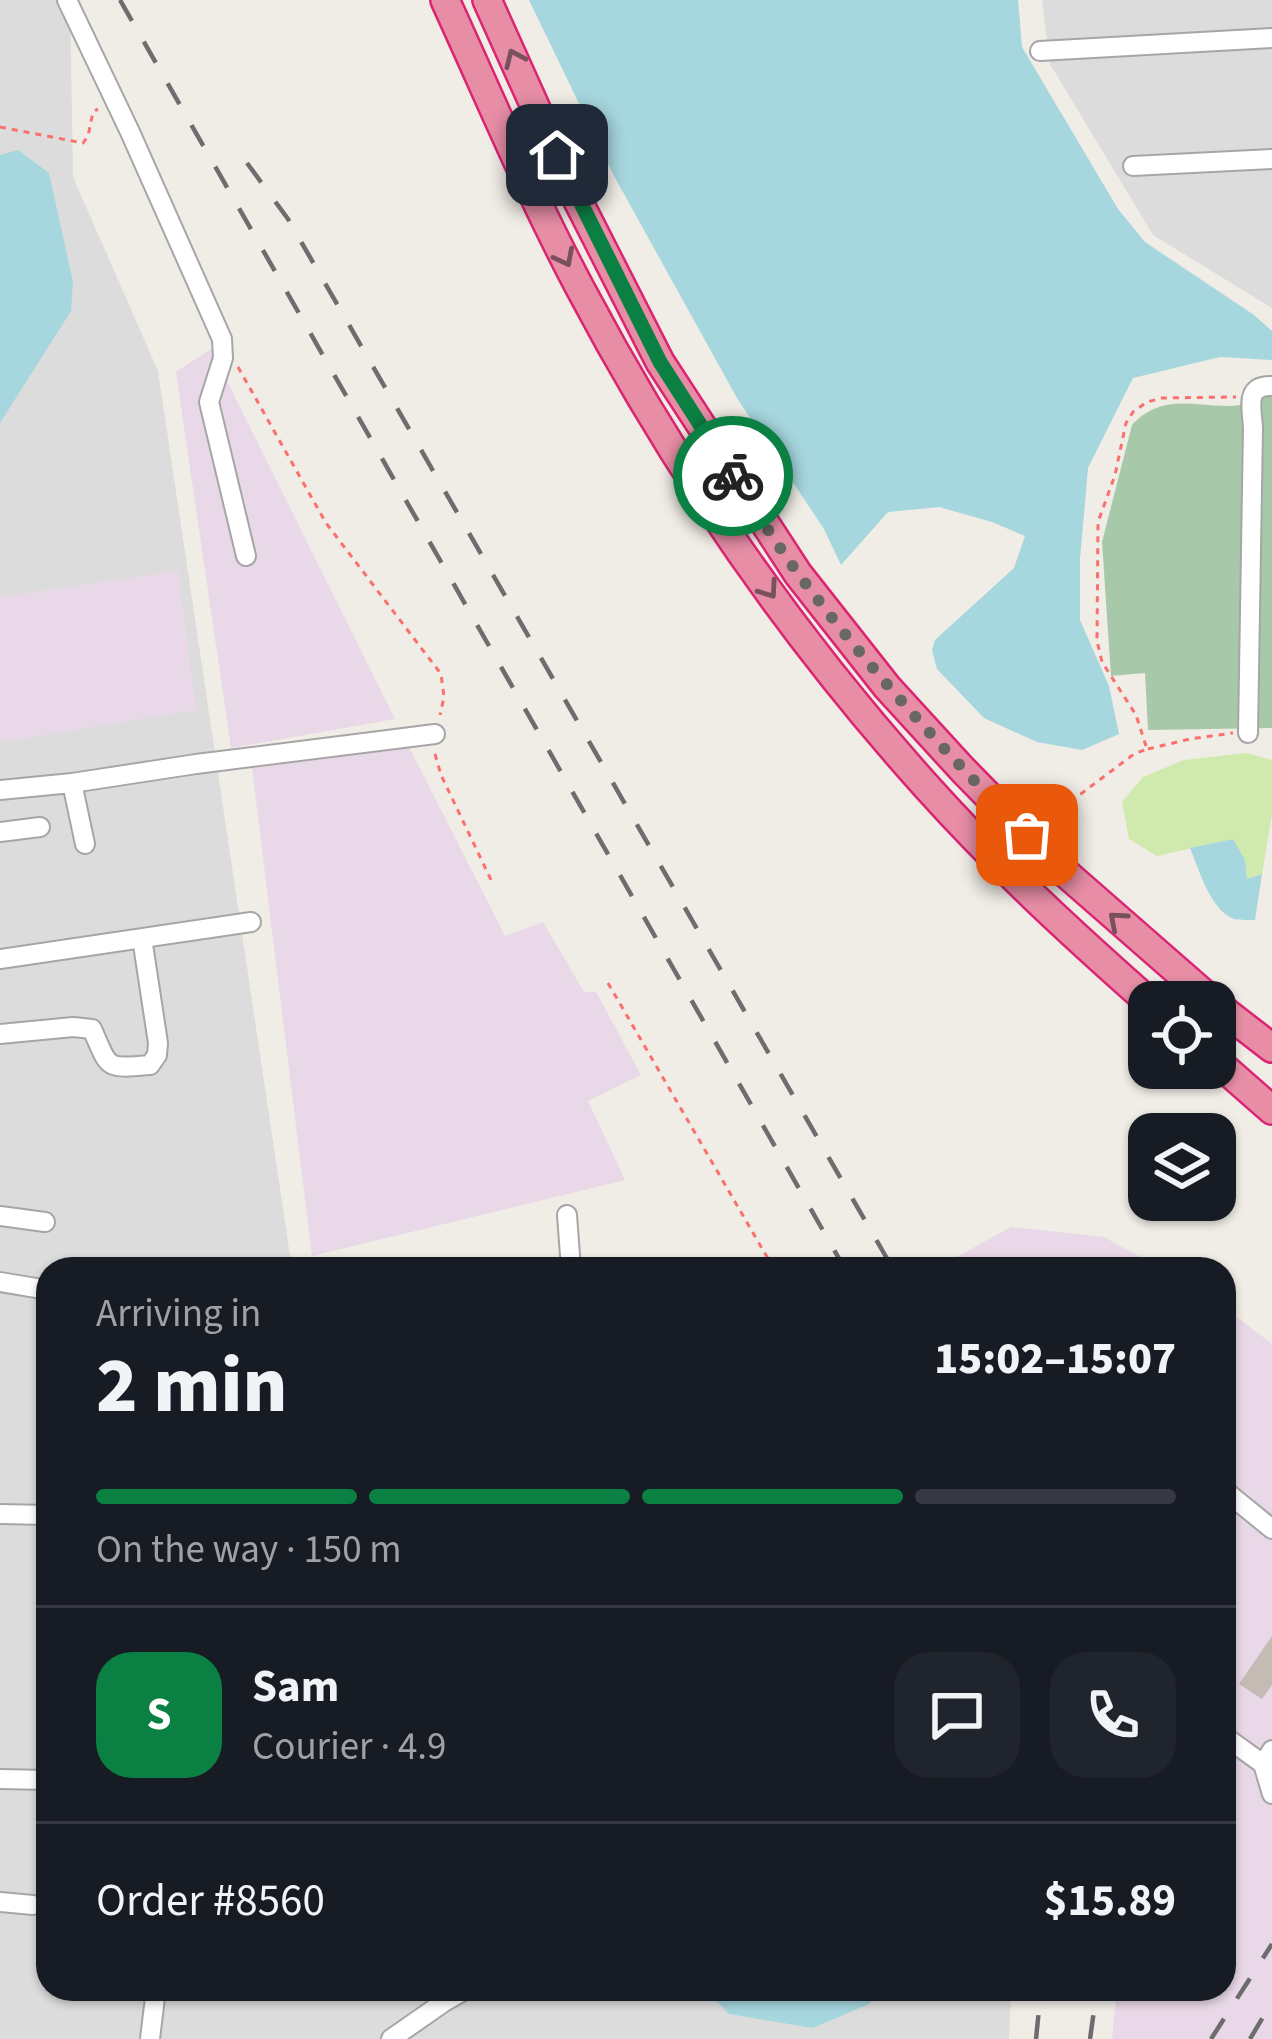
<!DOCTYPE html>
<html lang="en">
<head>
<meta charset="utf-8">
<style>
	body { margin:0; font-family:"Source Sans 3",sans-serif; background:#20242c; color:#f1f3f6; height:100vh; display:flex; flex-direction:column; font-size:45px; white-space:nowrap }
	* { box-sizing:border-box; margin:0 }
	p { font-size:39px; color:#9ea1a6 }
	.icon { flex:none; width:66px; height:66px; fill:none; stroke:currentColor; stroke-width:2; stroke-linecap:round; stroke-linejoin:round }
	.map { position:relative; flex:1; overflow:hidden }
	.side { position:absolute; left:36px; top:1257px; width:1200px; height:744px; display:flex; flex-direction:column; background:#171b24; border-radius:36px; box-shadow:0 3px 9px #0004 }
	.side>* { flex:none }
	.controls { position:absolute; left:1128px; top:981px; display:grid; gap:24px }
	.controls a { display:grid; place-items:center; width:108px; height:108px; border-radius:24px; background:#171b24; box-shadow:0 3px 9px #0004; font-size:60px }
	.pin { position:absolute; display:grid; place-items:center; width:102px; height:102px; color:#fff; margin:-51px; border-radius:24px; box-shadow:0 6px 18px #0006 }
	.courier { position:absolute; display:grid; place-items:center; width:120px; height:120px; margin:-60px; border:9px solid #0b8043; border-radius:50%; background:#fff; color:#222; box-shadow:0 3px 15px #0007 }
	.headline em { font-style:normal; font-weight:800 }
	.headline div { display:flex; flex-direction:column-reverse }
	.headline { display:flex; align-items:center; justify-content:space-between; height:204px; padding:0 60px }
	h1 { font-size:78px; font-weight:800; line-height:90px }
	.bar { display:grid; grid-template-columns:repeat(4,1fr); gap:18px 12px; align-content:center; height:144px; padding:0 60px }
	.bar i { height:15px; border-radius:9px; background:#363941 }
	.bar .selected { background:#0b8043 }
	.bar p { grid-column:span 4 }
	.line { display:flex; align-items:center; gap:30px; padding:0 60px; border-top:3px solid #363941 }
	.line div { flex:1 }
	.round { display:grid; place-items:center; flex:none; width:126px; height:126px; border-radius:36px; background:#20242c }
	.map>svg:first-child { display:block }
	.residential { fill:#dddcdc }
	.industrial { fill:#e9d8e7 }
	.grass { fill:#cfeaac }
	.cemetery { fill:#a7c9a9 }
	.water { fill:#a6d6de }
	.building { fill:#c5bbb5 }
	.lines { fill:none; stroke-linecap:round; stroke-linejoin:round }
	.minor-casing { stroke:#a6a6a6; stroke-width:22 }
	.highway-casing { stroke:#db2573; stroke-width:32 }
	.path { stroke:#fa706d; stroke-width:3; stroke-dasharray:6 6; stroke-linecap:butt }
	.minor { stroke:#fff; stroke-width:18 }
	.highway { stroke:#e78ea6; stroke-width:27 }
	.rail { stroke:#6d6d6d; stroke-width:4.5; stroke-dasharray:24 24; stroke-linecap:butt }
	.oneway { stroke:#79515c }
	.done { stroke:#686765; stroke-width:12; stroke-dasharray:0 21.6 }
	.route { stroke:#0b8043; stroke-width:15 }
</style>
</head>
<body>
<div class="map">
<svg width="1272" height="2039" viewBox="0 0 1272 2039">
	<rect width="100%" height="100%" fill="#f0ece6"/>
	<path class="residential" d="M0 0H70L73 177 158 371 292 1269H48V1989H1011L1009 2039H0Z
		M1042 0H1272V308L1153 235 1050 64Z"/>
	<path class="industrial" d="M211 349 395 719 231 748 176 372Z
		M178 571 196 710 0 742V597Z
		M409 747 505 936 543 922 584 992H596L641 1075 588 1101 625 1180 312 1256 252 768Z
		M1011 1227 1104 1237 1162 1269H935Z
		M1224 1307 1272 1344V2039H1112L1117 1989H1224Z"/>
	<path class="grass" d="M1247 753 1272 760V814L1262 874 1247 879 1245 860 1233 839 1157 856 1129 839 1122 802 1143 777 1184 760Z"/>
	<path class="cemetery" d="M1272 392V728L1148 730 1145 673 1111 676 1102 542 1132 425C1169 385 1210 416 1255 402 1261 400 1266 395 1272 392Z"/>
	<path class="water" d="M529 0H1018L1022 47 1118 209 1145 242 1254 315 1272 331V360L1220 357 1133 378 1088 468 1080 559V620L1109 686 1119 734 1082 750 1037 742 984 718 937 669 932 650 935 640 1014 568 1025 536 992 522 939 507 888 512 841 565 824 529 737 398 614 176Z
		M18 150 49 173 73 282 71 311 0 423V155Z
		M1233 839 1245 860 1247 879 1262 874 1255 920C1253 920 1235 920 1234 919 1210 910 1199 869 1190 848Z
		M705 1989H878L869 2004 813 2028 729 2014Z"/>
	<path class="building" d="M1272 1636V1685L1262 1699 1239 1684Z"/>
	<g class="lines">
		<g class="minor-casing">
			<path id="minor" d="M67 0 130 132 222 339 223 358 209 402 246 556
				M1040 51 1272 38
				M1133 166 1272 159
				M1248 733 1253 428C1252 408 1244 385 1272 386
				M72 783 85 844
				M0 790 72 783 196 764 435 734
				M0 832 40 827
				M0 959 251 922
				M0 1034 73 1027 92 1029C110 1069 104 1069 150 1065L157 1055 158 1043 142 938
				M567 1215 571 1269
				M0 1216 45 1222
				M0 1282 48 1290
				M1224 1490 1272 1529
				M0 1514 48 1515
				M1224 1736 1263 1764
				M1272 1750 1263 1764 1272 1794
				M0 1779 48 1780
				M0 1902 33 1905
				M150 2039 156 1989
				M391 2039 444 2002 467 1989"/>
		</g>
		<g class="highway-casing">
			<path id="highway" d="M445 0C489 96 530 194 580 288 674 466 792 637 927 787 996 864 1072 934 1149 1002
				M487 0 574 193 660 362 798 574 887 687 963 770 1054 863 1213 1002
				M1215 1004 1272 1048
				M1215 1060 1272 1110"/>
		</g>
		<path class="path" d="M0 127 83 143 88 136 93 112 98 109
			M238 367 326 523 441 674 444 697 440 715
			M1148 749 1190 739 1233 733
			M435 754 441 775 493 884
			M1042 823 1134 754 1147 749 1136 715 1102 662 1097 641 1098 522 1115 475 1126 423 1133 412 1147 402 1162 398 1236 397
			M608 983 774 1269"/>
		<use href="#minor" class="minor"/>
		<use href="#highway" class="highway"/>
		<path class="rail" d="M120 0 845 1269
			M247 163 288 219 893 1269
			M1036 2039 1041 1989
			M1090 2039 1097 1989
			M1211 2039 1272 1944
			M1250 2039 1272 2002"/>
	</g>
	<defs><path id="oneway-chevron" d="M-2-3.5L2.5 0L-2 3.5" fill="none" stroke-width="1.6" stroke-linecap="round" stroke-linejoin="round" transform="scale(3)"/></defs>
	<g class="oneway">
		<use href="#oneway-chevron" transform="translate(514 58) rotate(-114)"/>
		<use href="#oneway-chevron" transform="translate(565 258) rotate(63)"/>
		<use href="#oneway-chevron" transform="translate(769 590) rotate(55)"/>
		<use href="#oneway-chevron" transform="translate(1117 920) rotate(-139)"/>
	</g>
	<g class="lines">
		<path class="done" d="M733 476C755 509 776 544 800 576 869 669 946 753 1027 835"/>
		<path class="route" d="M557 155 660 362 733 476"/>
	</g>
</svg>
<div class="controls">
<a><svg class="icon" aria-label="locate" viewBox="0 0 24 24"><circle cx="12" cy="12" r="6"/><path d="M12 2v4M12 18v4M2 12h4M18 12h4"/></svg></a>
<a><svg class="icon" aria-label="layers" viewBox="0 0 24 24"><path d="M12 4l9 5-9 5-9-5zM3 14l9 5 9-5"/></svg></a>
</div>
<div class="pin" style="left:1027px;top:835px;background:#ea580c"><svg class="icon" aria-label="bag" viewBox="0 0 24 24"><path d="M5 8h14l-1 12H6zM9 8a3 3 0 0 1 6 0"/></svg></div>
<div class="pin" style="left:557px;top:155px;background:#1f2937"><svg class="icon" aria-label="home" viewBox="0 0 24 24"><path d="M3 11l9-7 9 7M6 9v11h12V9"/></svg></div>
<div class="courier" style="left:733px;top:476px"><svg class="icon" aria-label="bike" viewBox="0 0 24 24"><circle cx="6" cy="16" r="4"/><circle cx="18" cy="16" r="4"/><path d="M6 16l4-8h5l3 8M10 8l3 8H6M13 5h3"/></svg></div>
<section class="side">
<div class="headline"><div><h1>2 min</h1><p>Arriving in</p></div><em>15:02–15:07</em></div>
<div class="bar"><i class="selected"></i><i class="selected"></i><i class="selected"></i><i></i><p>On the way · 150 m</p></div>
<div class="line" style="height:216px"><b class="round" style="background:#0b8043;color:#fff">S</b><div><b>Sam</b><p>Courier · 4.9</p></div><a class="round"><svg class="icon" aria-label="chat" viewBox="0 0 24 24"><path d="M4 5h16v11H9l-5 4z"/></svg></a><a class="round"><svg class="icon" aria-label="phone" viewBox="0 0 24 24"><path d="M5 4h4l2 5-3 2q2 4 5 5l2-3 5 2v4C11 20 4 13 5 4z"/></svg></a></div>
<div class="line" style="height:156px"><div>Order #8560</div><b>$15.89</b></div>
</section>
</div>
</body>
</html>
